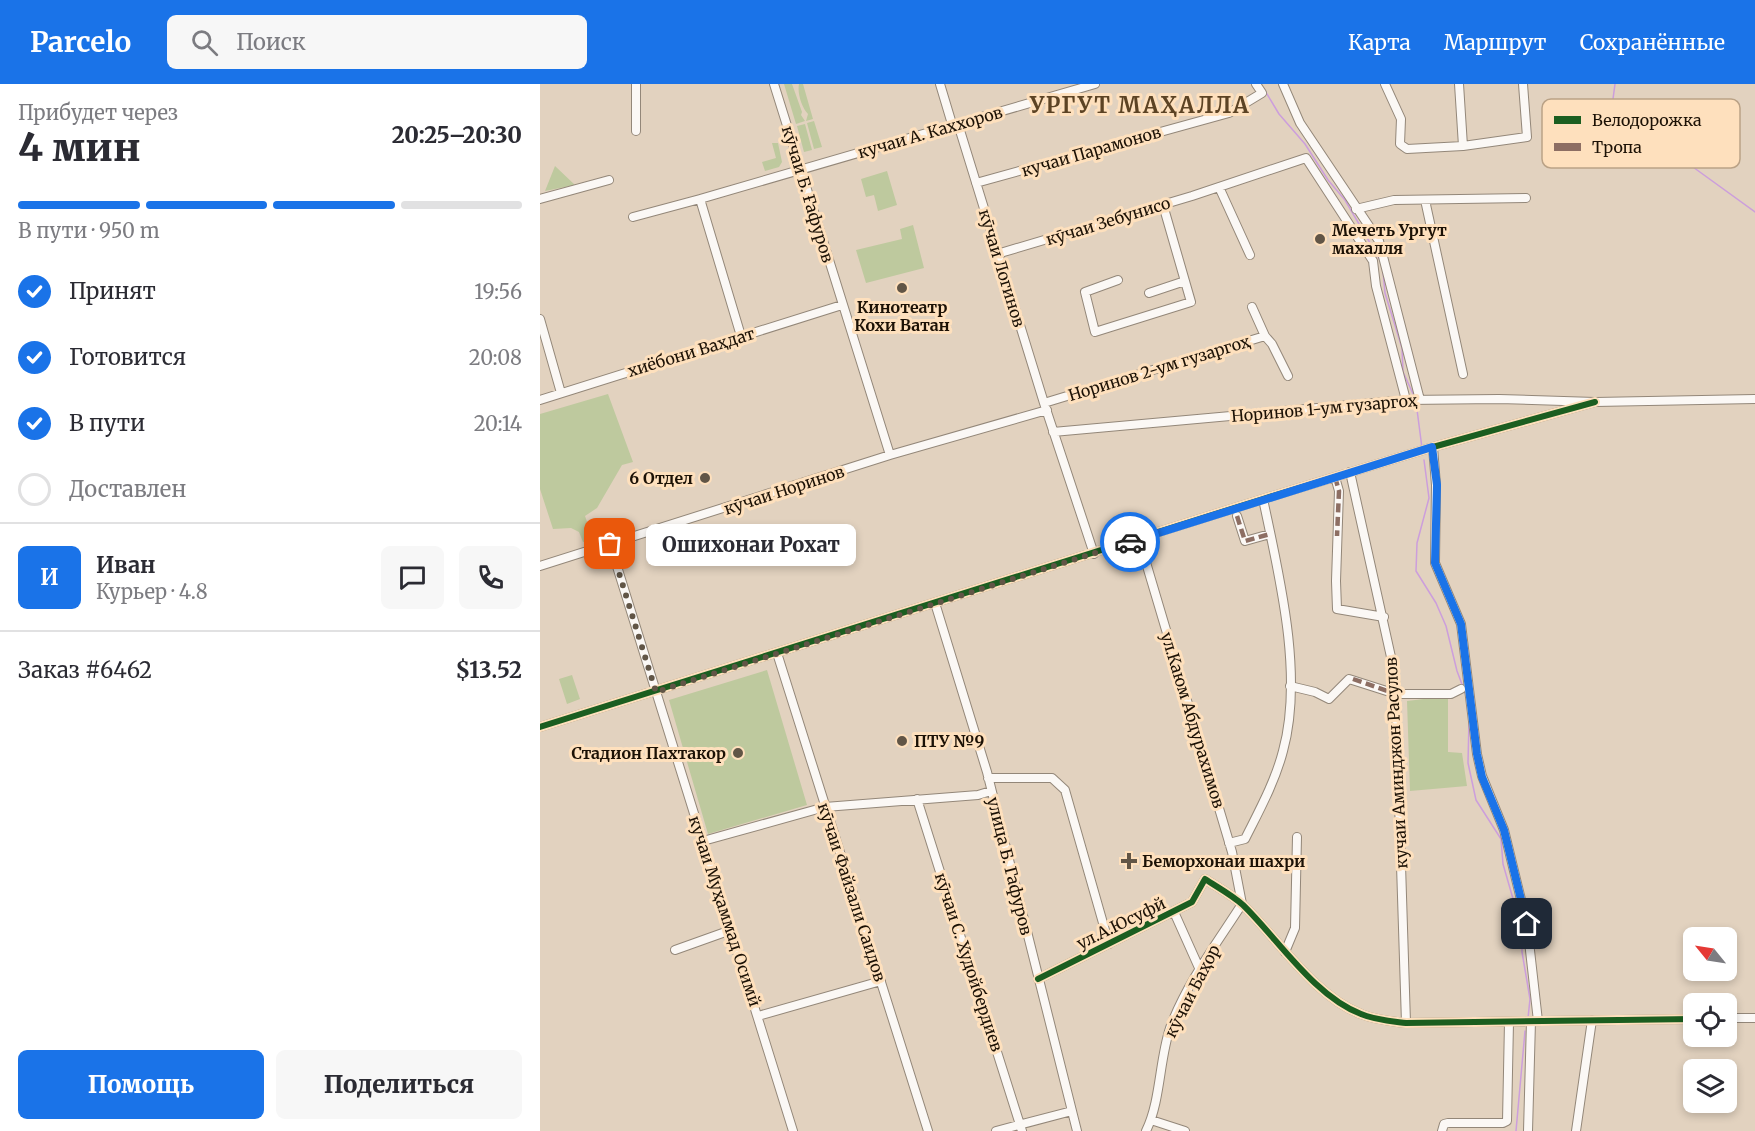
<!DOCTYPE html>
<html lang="ru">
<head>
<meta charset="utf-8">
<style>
	body { margin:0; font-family:Merriweather,serif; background:#f7f7f7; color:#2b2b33; height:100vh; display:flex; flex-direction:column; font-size:22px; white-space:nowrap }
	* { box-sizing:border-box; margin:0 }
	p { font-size:20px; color:#7c7c81 }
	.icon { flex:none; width:33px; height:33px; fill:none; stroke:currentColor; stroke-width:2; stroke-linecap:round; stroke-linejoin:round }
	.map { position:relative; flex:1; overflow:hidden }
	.panel { display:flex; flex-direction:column; background:#fff; width:540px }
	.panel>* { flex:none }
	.needle { width:39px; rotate:300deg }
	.tools { position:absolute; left:1143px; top:843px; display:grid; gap:12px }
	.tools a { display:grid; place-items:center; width:54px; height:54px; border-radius:9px; background:#fff; box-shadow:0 3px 9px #0003; font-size:30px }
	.pin { position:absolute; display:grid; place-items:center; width:51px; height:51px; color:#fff; margin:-26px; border-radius:12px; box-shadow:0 3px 9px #0006 }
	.courier { position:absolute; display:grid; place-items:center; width:60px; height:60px; margin:-30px; border:4px solid #1a73e8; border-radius:50%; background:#fff; color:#222; box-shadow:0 2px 8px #0007 }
	.bubble { position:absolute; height:42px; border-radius:9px; background:#fff; box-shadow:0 3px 9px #0003; font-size:20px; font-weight:800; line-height:42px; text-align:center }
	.head em { font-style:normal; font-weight:800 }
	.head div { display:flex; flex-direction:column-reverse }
	.head { display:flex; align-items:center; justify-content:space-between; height:102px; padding:0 18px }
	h1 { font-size:39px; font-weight:800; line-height:45px }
	.bar { display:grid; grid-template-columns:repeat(4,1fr); gap:9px 6px; align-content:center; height:72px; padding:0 18px }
	.bar i { height:8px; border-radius:4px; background:#e1e1e2 }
	.bar .current { background:#1a73e8 }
	.bar p { grid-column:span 4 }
	.line { display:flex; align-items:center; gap:15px; padding:0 18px; border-top:2px solid #e1e1e2 }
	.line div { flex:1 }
	.round { display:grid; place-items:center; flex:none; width:63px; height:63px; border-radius:9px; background:#f7f7f7 }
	ol { padding:0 18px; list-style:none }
	li { display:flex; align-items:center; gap:18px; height:66px }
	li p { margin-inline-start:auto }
	li .icon { padding:6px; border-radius:50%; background:#1a73e8; color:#fff; stroke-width:4 }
	li:last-child { color:#7c7c81 }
	li i { width:33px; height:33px; border:3px solid #e1e1e2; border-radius:50% }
	.primary-button { display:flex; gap:12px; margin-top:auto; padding:12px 18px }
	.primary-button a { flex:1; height:69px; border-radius:9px; background:#1a73e8; color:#fff; font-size:24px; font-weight:800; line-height:69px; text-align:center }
	.primary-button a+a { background:#f7f7f7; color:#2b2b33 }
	header { display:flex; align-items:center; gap:36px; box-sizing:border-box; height:84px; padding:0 30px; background:#1a73e8; color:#fff }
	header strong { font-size:28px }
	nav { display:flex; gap:33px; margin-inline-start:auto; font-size:21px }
	.search { width:420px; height:54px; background:#f7f7f7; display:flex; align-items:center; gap:15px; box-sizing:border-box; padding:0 21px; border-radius:9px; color:#7c7c81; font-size:22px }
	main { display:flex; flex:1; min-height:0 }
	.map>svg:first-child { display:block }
	.green { fill:#bec99e }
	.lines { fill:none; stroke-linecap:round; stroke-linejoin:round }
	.stream { stroke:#cc9edc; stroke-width:1.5 }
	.minor-casing { stroke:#938779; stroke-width:10 }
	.minor { stroke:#fbf8f5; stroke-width:8 }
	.quiet { stroke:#8d6e63; stroke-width:4.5; stroke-dasharray:9 4.5; stroke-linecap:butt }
	.cycleway-casing { stroke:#fee0bd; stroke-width:10 }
	.cycleway { stroke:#1b5e20; stroke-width:6 }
	.done { stroke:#615546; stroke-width:6; stroke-dasharray:0 10.8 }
	.route { stroke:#1a73e8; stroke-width:8 }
	.poi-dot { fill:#615546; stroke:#fee0bd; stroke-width:2 }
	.labels { text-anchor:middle; stroke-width:6; stroke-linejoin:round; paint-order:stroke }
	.street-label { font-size:16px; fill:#1c1105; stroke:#fee0bd }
	.poi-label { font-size:16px; font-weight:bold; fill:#1c1105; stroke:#fee0bd; text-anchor:start }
	.district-label { font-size:22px; font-weight:bold; letter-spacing:1.5px; fill:#5c4324; stroke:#fee0bd }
	.key { fill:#fee0bd; stroke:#baa286; stroke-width:1.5 }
	.key-label { font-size:16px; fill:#1c1105 }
</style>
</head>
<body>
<header>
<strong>Parcelo</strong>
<div class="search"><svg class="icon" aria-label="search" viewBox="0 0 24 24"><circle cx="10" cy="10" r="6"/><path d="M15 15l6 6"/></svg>Поиск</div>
<nav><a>Карта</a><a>Маршрут</a><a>Сохранённые</a></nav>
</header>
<main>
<section class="panel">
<div class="head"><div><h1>4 мин</h1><p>Прибудет через</p></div><em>20:25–20:30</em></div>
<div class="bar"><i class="current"></i><i class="current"></i><i class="current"></i><i></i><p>В пути · 950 m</p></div>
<ol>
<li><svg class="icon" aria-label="check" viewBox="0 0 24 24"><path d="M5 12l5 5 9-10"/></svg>Принят<p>19:56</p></li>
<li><svg class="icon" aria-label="check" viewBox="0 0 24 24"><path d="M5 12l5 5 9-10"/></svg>Готовится<p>20:08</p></li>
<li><svg class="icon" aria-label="check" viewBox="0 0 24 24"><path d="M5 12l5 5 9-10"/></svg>В пути<p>20:14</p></li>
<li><i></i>Доставлен</li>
</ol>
<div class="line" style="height:108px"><b class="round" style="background:#1a73e8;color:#fff">И</b><div><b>Иван</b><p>Курьер · 4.8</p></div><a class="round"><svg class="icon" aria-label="chat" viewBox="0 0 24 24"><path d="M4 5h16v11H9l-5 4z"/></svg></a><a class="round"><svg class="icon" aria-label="phone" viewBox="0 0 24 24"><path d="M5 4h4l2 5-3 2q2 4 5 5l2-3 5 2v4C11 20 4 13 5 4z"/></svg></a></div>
<div class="line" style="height:78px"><div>Заказ #6462</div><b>$13.52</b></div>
<div class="primary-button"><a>Помощь</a><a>Поделиться</a></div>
</section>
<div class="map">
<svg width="1215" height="1047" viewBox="0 0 1215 1047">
	<rect width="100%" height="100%" fill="#e2d2bf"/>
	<path class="green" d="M244 0H252L262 28 261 31 265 37 256 40Z
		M259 0H263L273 35 266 37 268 30C262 24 257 9 259 0Z
		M274 37 282 63 274 65 267 39Z
		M265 40 272 66 264 68 257 42Z
		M232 59H238L242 78 239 83 225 87 222 78 236 74Z
		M15 82 35 101 5 107Z
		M347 87 357 121 338 127 334 111 326 113 321 95Z
		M373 141 384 184 326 199 316 166 362 155 360 145Z
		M68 310 93 378 82 381 57 424 45 432 53 455 43 458 39 448 31 444 13 445 0 405V330Z
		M227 586 267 721 168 750 129 616Z
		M32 591 40 615 27 620 19 595Z
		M908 612V668L922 669 927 702 870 707 867 617Z"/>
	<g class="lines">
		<path class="stream" d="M1075 0 1073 15 1146 78 1215 128
			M724 5 739 30 765 60 788 96 805 116 840 176
			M843 187 845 209 862 264 863 288 875 314
			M876 318 882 364
			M884 376 889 414 877 459 876 487 896 519 906 542 917 587 926 611
			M929 636 928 679 936 716 961 755 963 780 982 846V868L990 915 988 934
			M976 1047 985 947"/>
		<g class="minor-casing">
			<path id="minor" d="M96 0V47
				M234 0 350 371
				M400 0 412 40
				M743 0 760 39 839 157 880 316
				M845 0 861 35 860 60 867 65 923 62 987 53 983 0
				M919 0 923 62
				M418 40 504 319 554 470
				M436 99 689 29 722 9 716 0
				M679 103 710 171
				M0 115 69 96
				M885 116 923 290
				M816 125 854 116 986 114
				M93 133 160 115
				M457 170 652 112 766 74 833 177 836 202 866 316
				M578 196 545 208 555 248 651 218 623 121
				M609 209 645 197
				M712 223 725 252
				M0 235 21 309
				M201 252 160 115 555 0
				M0 316 302 221
				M504 319 725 252 732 260 748 292
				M513 348 866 316 959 315 1055 318 1215 315
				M893 363 896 401 895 479 921 540 937 670 942 692 964 746 987 840 998 937
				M810 388 855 591 866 939
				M795 393 799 407 796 497 797 525 844 533
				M697 432 705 457 730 450
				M599 455 692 768 702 820C677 859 646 900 630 944 619 977 621 1016 606 1047
				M70 460 253 1047
				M0 482 350 371 507 326
				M395 519 447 688 537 1047
				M237 569 388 1047
				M750 602 775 608 789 615 809 595 856 610H911L921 605
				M0 643 723 415 893 363 1055 318
				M448 694H512L525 706 569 860
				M377 715 482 1047
				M163 757 285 723 438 711 451 707
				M689 759 705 755C719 727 735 698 743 667 764 591 739 491 723 415
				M634 828 660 886
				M135 866 191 846
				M745 868 755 844 757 753
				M498 895 652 818 665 795C677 803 692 811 703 821 738 855 774 912 821 930 835 936 850 937 866 939L1154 935
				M218 932 341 897
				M1186 934H1215
				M611 1036 645 1047
				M456 1047 532 1027
				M902 1047 904 1040 908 1039H963L967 1037 969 938
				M988 1047 991 937
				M1036 1047 1052 936"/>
		</g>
		<use href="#minor" class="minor"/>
		<path class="quiet" d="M795 393 799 407 797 452
			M697 432 705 457 730 450
			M813 595 856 610"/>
		<g class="cycleway-casing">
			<path id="cycleway" d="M0 643 723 415 893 363 1055 318
				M498 895 652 818 665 795C677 803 692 811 703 821 738 855 774 912 821 930 835 936 850 937 866 939L1154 935"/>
		</g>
		<use href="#cycleway" class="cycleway"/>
	</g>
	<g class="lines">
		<path class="done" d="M70 460 116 608 590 458"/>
		<path class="route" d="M590 458 892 363 897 401 895 479 921 540 937 670 942 693 964 746 987 840"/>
	</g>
	<g class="poi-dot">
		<circle cx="780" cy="155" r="6"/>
		<circle cx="362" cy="204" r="6"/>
		<circle cx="165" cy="394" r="6"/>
		<circle cx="362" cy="657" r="6"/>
		<circle cx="198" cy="669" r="6"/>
		<path d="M586 768h6v6h6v6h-6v6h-6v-6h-6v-6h6z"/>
	</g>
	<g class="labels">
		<g class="street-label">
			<text transform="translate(390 48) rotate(-16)" y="6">кучаи А. Каххоров</text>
			<text transform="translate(551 67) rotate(-16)" y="6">кучаи Парамонов</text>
			<text transform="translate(268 110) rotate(73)" y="6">кӯчаи Б. Ғафуров</text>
			<text transform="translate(568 137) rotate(-17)" y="6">кӯчаи Зебунисо</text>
			<text transform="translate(462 184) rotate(73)" y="6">кӯчаи Логинов</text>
			<text transform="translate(151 268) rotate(-17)" y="6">хиёбони Ваҳдат</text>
			<text transform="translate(619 284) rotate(-17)" y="6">Норинов 2-ум гузаргоҳ</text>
			<text transform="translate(784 324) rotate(-5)" y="6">Норинов 1-ум гузаргоҳ</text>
			<text transform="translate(244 406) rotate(-18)" y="6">кӯчаи Норинов</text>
			<text transform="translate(653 636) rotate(73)" y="6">ул.Каюм Абдурахимов</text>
			<text transform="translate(856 679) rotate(-93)" y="6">кучаи Аминджон Расулов</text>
			<text transform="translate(470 782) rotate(76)" y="6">улица Б. Гафуров</text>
			<text transform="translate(312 808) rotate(72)" y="6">кӯчаи Файзали Саидов</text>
			<text transform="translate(185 827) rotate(72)" y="6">кучаи Муҳаммад Осимй</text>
			<text transform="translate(581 839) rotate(-26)" y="6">ул.А.Юсуфй</text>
			<text transform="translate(429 878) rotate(72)" y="6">кӯчаи С. Худойбердиев</text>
			<text transform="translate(652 907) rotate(-63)" y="6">кӯчаи Баҳор</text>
		</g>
		<g class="poi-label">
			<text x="792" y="152">Мечеть Ургут<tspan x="792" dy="18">махалля</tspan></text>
			<text x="362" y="229" text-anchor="middle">Кинотеатр<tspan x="362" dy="18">Кохи Ватан</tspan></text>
			<text x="153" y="400" text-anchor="end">6 Отдел</text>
			<text x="374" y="663">ПТУ №9</text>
			<text x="186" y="675" text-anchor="end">Стадион Пахтакор</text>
			<text x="602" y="783">Беморхонаи шахри</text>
		</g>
		<g class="district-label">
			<text x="600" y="29">УРГУТ МАҲАЛЛА</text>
		</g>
	</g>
	<rect x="1002" y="15" width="198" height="69" rx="9" class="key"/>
	<rect x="1014" y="32" width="27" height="8" fill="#1b5e20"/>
	<rect x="1014" y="59" width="27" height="8" fill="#8d6e63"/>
	<g class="key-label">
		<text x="1052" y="42">Велодорожка</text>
		<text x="1052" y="69">Тропа</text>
	</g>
</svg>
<div class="tools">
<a><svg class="needle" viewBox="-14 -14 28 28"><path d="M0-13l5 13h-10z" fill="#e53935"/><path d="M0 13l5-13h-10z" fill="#7c7c81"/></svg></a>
<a><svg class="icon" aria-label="locate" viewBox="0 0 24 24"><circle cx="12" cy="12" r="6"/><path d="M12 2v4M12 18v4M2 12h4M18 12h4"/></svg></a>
<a><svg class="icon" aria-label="layers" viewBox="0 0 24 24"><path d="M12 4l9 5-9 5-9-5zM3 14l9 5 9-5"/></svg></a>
</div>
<div class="pin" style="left:70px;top:460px;background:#ea580c"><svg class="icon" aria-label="bag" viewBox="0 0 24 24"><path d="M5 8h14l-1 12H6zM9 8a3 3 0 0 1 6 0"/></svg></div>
<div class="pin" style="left:987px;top:840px;background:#1f2937"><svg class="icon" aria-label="home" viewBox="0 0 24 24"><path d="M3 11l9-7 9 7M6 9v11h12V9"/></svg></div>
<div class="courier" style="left:590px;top:458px"><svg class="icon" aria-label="car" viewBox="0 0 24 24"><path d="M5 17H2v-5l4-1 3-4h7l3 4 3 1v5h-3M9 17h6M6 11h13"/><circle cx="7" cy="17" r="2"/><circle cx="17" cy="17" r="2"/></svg></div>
<div class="bubble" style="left:106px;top:440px;width:210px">Ошихонаи Рохат</div>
</div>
</main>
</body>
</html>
